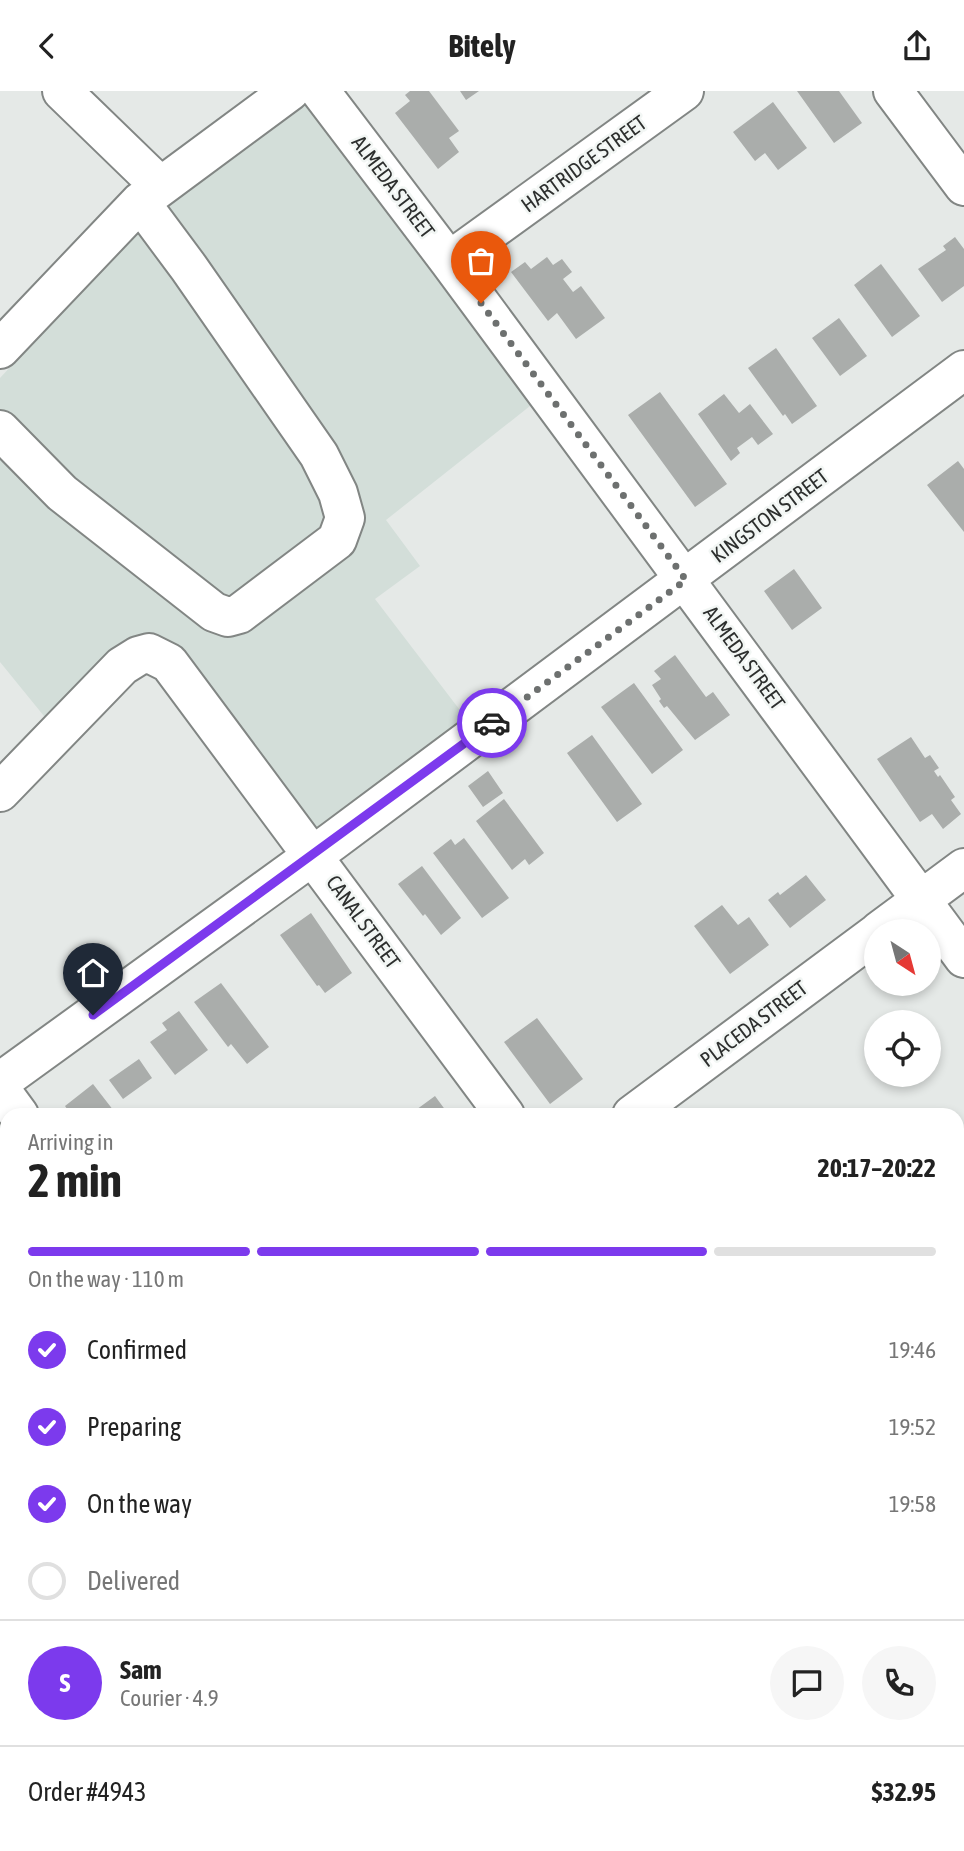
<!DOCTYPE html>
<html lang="en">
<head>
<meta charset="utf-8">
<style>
	body { margin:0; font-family:"Asap Condensed",sans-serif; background:#f6f6f6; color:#222; height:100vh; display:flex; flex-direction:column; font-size:26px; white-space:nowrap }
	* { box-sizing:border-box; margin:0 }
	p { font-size:23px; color:#767676 }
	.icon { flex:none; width:38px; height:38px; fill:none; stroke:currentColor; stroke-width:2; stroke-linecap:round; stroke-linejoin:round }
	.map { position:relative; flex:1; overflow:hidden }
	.sheet { position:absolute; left:0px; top:1017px; width:964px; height:744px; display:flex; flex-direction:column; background:#fff; border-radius:21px 21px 0 0; box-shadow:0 4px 10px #0003 }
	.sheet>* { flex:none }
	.needle { width:46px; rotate:144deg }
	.fabs { position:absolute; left:864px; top:828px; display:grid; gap:14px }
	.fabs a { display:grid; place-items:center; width:77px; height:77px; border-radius:50%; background:#fff; box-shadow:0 4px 10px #0003; font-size:35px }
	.pin { position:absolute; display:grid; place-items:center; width:60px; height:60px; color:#fff; margin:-72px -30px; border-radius:50% 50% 50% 0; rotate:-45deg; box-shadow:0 0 7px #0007 }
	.pin .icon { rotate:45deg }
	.courier { position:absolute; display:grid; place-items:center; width:70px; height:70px; margin:-35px; border:5px solid #7c3aed; border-radius:50%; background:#fff; color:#222; box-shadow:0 2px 9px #0007 }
	.head em { font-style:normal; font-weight:700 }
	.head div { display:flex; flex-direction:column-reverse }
	.head { display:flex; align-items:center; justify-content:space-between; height:119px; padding:0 28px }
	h1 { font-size:46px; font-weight:700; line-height:52px }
	.bar { display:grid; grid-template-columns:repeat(4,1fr); gap:10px 7px; align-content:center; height:84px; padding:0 28px }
	.bar i { height:9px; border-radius:5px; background:#e0e0e0 }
	.bar .active { background:#7c3aed }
	.bar p { grid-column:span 4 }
	.line { display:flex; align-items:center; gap:18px; padding:0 28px; border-top:2px solid #e0e0e0 }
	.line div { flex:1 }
	.round { display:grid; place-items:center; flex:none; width:74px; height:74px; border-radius:37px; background:#f6f6f6 }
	ol { padding:0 28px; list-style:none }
	li { display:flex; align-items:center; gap:21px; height:77px }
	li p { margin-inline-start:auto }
	li .icon { padding:7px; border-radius:50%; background:#7c3aed; color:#fff; stroke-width:4 }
	li:last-child { color:#767676 }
	li i { width:38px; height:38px; border:4px solid #e0e0e0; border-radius:50% }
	header { display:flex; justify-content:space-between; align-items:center; height:91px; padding:0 28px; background:#fff; font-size:32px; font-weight:700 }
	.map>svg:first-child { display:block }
	.built { fill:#d3ded9 }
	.green { fill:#afe7cb }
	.building { fill:#aaadab }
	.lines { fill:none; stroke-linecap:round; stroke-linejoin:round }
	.minor-casing { stroke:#828684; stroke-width:42 }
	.minor { stroke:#fff; stroke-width:38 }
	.done { stroke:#6d706f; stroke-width:7; stroke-dasharray:0 12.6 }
	.route { stroke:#7c3aed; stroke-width:9 }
	.labels { text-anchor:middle; stroke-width:5; stroke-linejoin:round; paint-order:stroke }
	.street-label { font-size:21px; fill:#2d2f2e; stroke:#f2f6f4 }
</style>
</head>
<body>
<header><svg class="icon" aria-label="back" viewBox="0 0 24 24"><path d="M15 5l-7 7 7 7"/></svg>Bitely<svg class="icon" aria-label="share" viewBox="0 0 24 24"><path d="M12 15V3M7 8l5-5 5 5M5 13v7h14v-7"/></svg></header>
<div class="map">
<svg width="964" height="1760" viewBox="0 0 964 1760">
	<rect width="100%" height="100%" fill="#e5e9e7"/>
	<path class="built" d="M309 10 535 311 386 429 420 475 375 508 469 631 316 744 165 552 48 630 0 571V287L147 129Z
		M0 1025 7 1035V1388L0 1393Z"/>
	<path class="green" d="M7 1388V1754H96L87 1760H0V1393Z"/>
	<path class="building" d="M410 0H429L459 40 449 47 459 61 438 78 395 22 410 10 405 4Z
		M460 0H479L466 9Z
		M797 0H839L862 32 834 52Z
		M773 11 807 57 778 79 765 62 755 70 733 41Z
		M955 146 964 158V195L942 211 918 178 946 159 943 155Z
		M547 166 553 174 562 168 572 181 563 188 573 201 581 195 605 227 576 248 557 222 548 230 511 181 525 171 531 178Z
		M881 173 920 225 892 246 854 194Z
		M839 227 867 265 840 285 812 247Z
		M776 257 817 315 792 333 785 323 783 325 748 277Z
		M660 301 727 393 695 416 628 324Z
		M724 303 739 322 750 313 773 343 758 354 752 346 737 357 740 362 731 370 698 323Z
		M958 370 964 378V441L927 394Z
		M794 478 822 517 792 539 764 500Z
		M675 564 706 606 713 601 730 624 695 649 667 615 664 617 659 610 661 608 652 594 661 588 654 580Z
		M634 592 683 659 652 683 601 616Z
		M592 644 642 713 617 731 567 662Z
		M911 646 925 667 930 664 939 677 934 680 938 686 940 684 955 706 951 709 961 723 943 738 932 723 920 731 877 668Z
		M488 680 503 702 483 716 468 695Z
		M504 708 544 762 529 774 525 768 512 779 476 730Z
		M464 747 509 807 482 827 433 762 451 748 455 754Z
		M422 775 461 827 441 844 425 823 423 825 398 793Z
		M806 784 826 809 790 837 768 809 778 801 780 804Z
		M722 814 738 834 749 826 769 854 730 883 694 835Z
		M311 822 352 882 325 902 319 894 317 895 280 844Z
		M221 892 269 956 247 973 231 953 228 956 194 911Z
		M179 920 208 959 175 984 150 951 167 939 162 932Z
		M537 927 583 988 550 1013 504 951Z
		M139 968 152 987 123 1008 109 989Z
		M93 993 117 1024H65L69 1021 65 1015Z
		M435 1005 449 1024H409Z
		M964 1151V1178L957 1182V1156Z
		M799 1754H835L839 1760H804Z"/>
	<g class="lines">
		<g class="minor-casing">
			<path id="minor" d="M62 0 160 95
				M320 0 449 170 964 867
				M893 0 964 95
				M449 170 684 0
				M0 258 140 111 290 0
				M0 339 62 402 214 521 228 526 239 523 337 449 345 427 338 402 319 364 189 177 140 111
				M0 701 122 575 138 565 149 562 169 572 505 1024
				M879 840 964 777
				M0 991 333 750 964 279
				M0 998 19 1024
				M632 1024 877 842
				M0 1121 7 1114
				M957 1275 964 1270
				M957 1631 964 1640
				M558 1754 563 1760
				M104 1760 113 1754"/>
		</g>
		<use href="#minor" class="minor"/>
	</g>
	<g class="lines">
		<path class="done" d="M481 212 686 489 492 632"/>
		<path class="route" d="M93 924 492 632"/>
	</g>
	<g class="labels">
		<g class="street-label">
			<text transform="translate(584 73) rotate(-36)" y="7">HARTRIDGE STREET</text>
			<text transform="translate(393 96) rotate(53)" y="7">ALMEDA STREET</text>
			<text transform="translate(770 425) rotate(-37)" y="7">KINGSTON STREET</text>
			<text transform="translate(744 567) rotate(54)" y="7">ALMEDA STREET</text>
			<text transform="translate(363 831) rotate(54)" y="7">CANAL STREET</text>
			<text transform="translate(754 933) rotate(-37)" y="7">PLACEDA STREET</text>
		</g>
	</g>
</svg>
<div class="fabs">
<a><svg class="needle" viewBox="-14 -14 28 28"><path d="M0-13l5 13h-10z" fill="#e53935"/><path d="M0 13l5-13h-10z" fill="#767676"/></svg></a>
<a><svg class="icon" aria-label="locate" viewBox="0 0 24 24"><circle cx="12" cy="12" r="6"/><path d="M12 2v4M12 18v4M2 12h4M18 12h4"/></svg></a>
</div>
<div class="pin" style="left:481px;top:212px;background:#ea580c"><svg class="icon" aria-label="bag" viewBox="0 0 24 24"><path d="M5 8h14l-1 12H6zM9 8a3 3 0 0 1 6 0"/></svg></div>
<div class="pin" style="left:93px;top:924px;background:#1f2937"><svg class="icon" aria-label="home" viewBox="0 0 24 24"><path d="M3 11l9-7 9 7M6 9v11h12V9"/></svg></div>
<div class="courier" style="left:492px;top:632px"><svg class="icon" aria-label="car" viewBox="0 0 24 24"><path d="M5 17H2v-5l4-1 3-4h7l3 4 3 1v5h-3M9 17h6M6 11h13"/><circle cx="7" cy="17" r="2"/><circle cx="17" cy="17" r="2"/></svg></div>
<section class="sheet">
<div class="head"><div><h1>2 min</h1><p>Arriving in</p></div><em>20:17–20:22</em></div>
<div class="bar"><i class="active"></i><i class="active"></i><i class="active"></i><i></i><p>On the way · 110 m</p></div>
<ol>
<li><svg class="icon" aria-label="check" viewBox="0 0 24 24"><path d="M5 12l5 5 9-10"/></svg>Confirmed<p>19:46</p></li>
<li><svg class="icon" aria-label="check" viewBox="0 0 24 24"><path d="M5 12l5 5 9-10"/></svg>Preparing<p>19:52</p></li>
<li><svg class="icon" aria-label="check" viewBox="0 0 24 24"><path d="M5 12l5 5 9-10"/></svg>On the way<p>19:58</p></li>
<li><i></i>Delivered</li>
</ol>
<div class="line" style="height:126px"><b class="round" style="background:#7c3aed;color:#fff">S</b><div><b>Sam</b><p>Courier · 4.9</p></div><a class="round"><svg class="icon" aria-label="chat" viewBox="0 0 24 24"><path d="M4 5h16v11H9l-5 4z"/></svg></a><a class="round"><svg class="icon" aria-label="phone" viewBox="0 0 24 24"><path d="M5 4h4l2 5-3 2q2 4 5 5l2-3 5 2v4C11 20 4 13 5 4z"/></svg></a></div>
<div class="line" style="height:91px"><div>Order #4943</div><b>$32.95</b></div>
</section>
</div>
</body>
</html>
